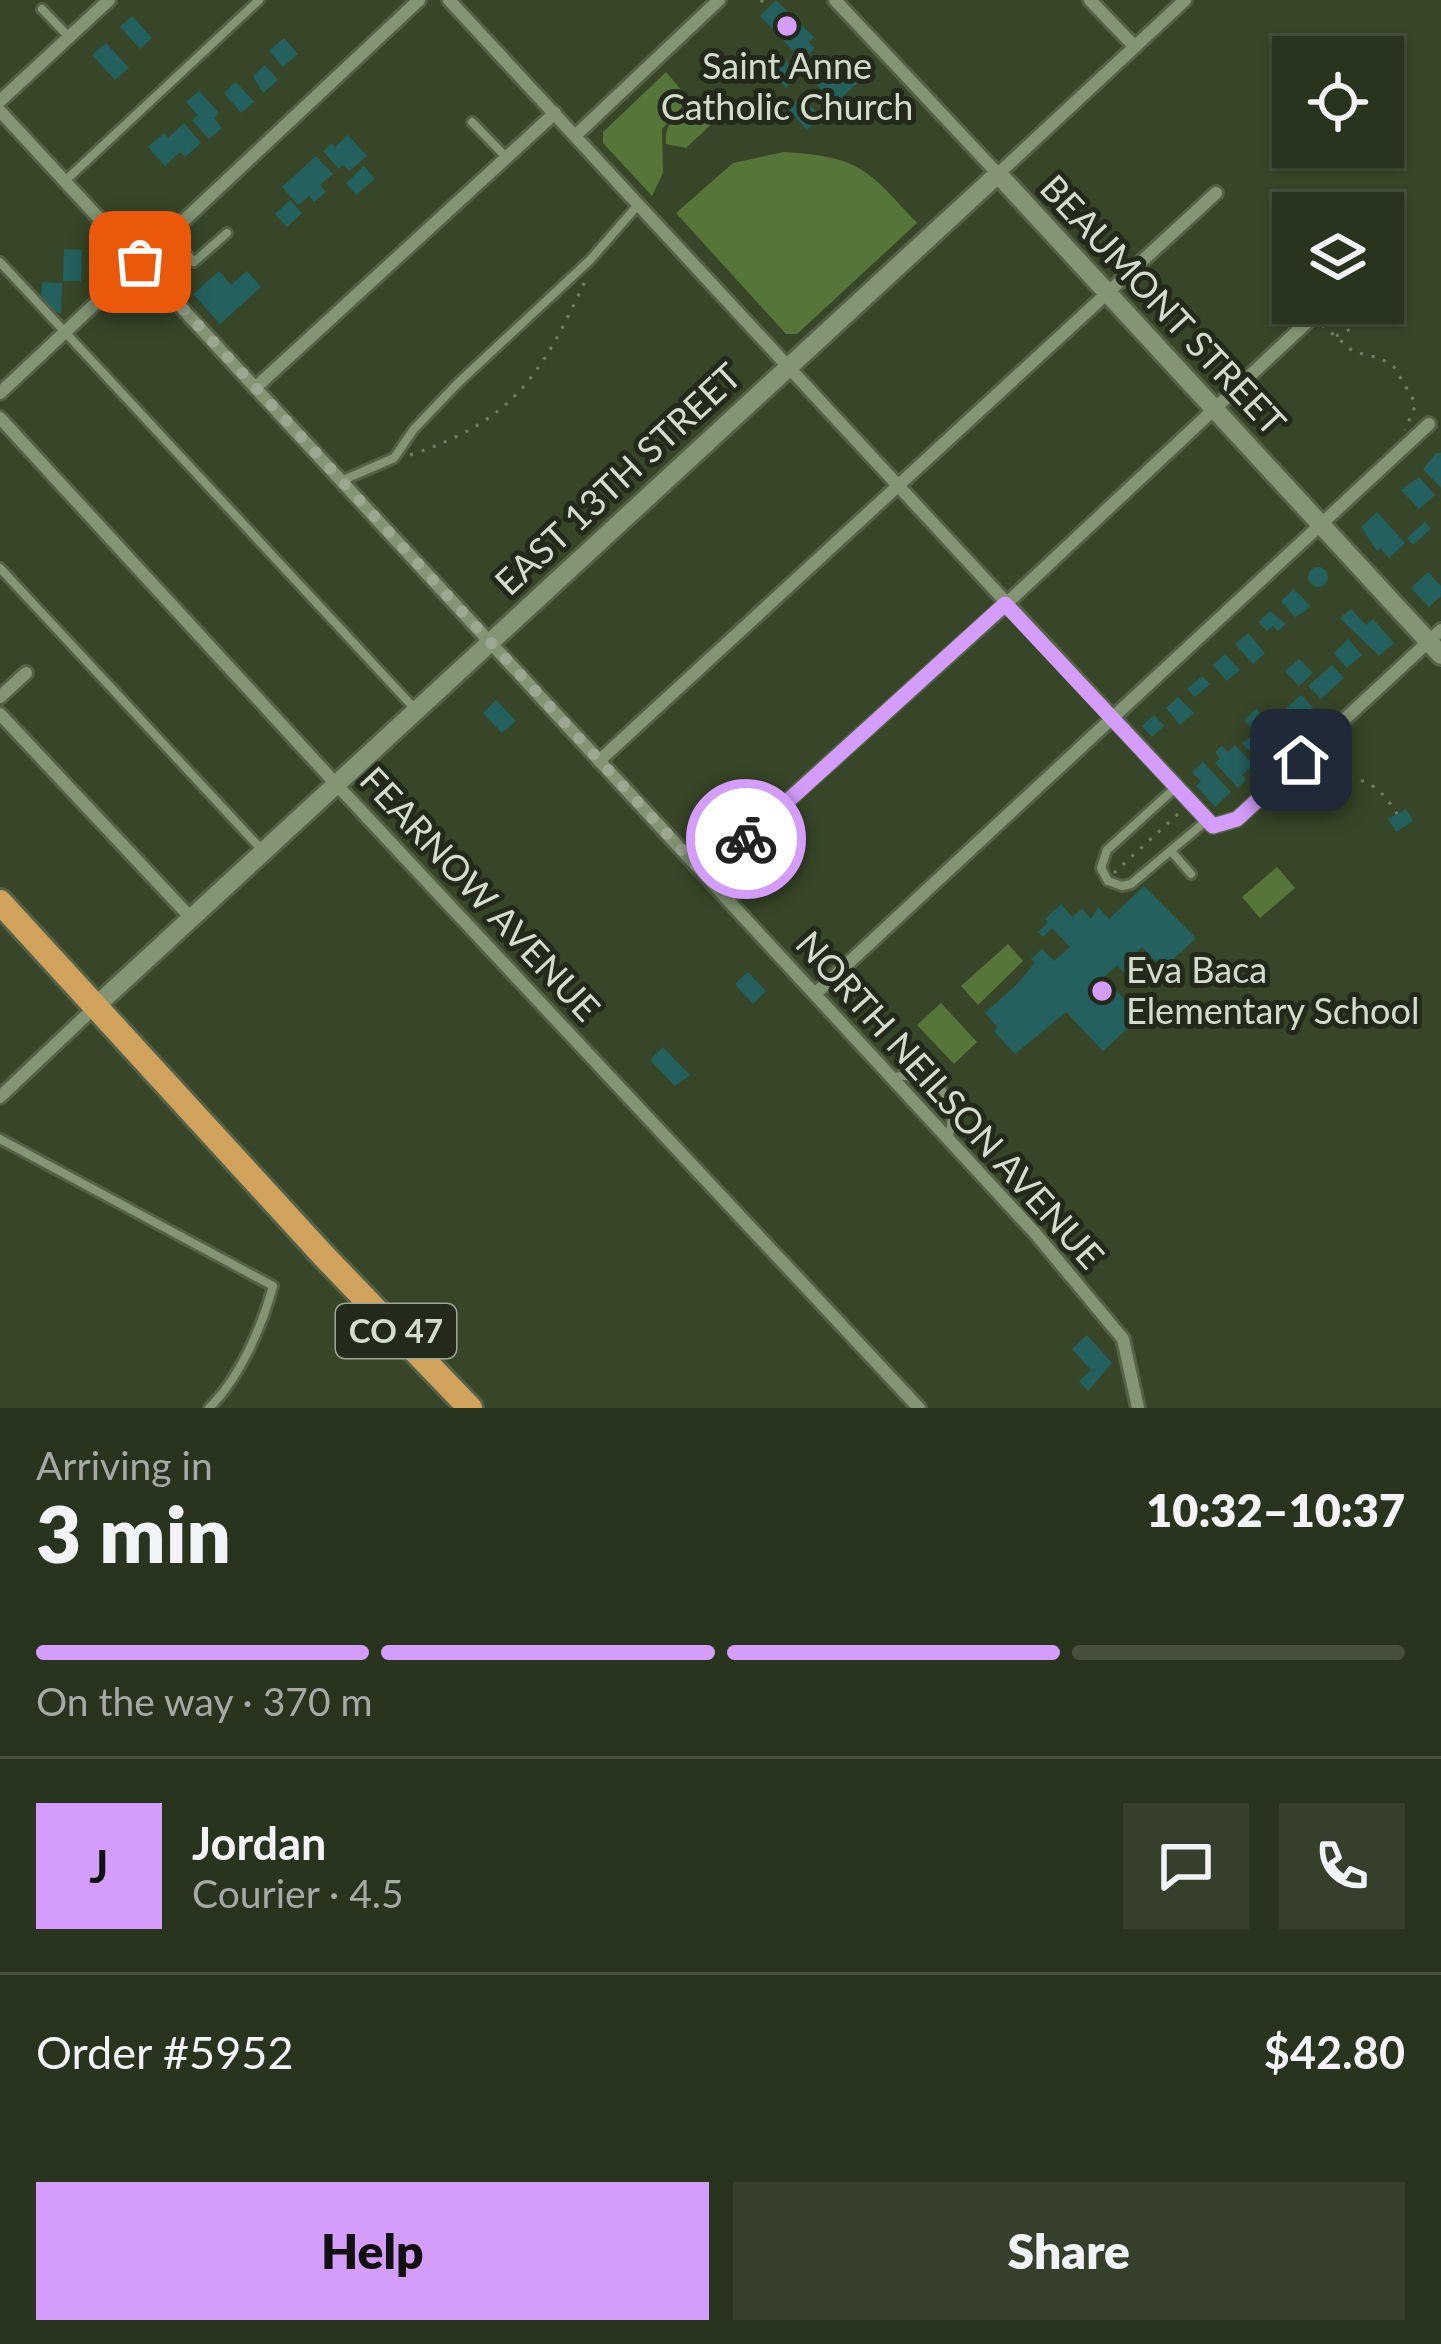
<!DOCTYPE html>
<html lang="en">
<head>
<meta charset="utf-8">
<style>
	body { margin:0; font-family:Lato,sans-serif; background:#353f2b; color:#f1f3f6; height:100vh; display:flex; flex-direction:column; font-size:45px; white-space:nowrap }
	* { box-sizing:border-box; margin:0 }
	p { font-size:39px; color:#a5aaa4 }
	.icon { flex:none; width:66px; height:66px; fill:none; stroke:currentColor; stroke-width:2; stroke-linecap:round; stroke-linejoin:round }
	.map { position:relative; height:1408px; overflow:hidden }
	.side { display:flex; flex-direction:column; background:#29341e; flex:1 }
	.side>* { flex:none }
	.controls { position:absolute; left:1272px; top:36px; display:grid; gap:24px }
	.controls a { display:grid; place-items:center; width:132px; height:132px; border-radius:0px; background:#29341e; box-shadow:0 3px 9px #0004,0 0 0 3px #454f3c; font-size:60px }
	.pin { position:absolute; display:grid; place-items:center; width:102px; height:102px; color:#fff; margin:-51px; border-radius:24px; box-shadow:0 6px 18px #0006 }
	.courier { position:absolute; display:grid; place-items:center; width:120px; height:120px; margin:-60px; border:9px solid #d49cfb; border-radius:50%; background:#fff; color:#222; box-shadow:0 3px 15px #0007 }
	.summary em { font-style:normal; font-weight:800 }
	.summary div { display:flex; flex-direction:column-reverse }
	.summary { display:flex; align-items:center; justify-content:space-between; height:204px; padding:0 36px }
	h1 { font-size:78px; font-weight:800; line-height:90px }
	.bar { display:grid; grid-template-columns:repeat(4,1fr); gap:18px 12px; align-content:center; height:144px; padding:0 36px }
	.bar i { height:15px; border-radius:9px; background:#454f3c }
	.bar .on { background:#d49cfb }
	.bar p { grid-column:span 4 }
	.line { display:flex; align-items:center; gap:30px; padding:0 36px; border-top:3px solid #454f3c }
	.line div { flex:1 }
	.round { display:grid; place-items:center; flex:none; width:126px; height:126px; border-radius:0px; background:#353f2b }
	.primary-button { display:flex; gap:24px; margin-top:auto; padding:24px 36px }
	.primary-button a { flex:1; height:138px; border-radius:0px; background:#d49cfb; color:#111; font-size:48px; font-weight:800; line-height:138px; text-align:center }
	.primary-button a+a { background:#353f2b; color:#f1f3f6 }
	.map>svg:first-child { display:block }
	.green { fill:#577439 }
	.building { fill:#24615e }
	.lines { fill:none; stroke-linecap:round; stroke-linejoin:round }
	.service-casing { stroke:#546147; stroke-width:14 }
	.minor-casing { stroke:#546147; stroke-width:18 }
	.tertiary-casing { stroke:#546147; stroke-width:24 }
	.trunk-casing { stroke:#546147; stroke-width:30 }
	.path { stroke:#738067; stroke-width:3; stroke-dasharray:3 9; stroke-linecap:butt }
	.service { stroke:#839574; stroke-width:8 }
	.minor { stroke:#839574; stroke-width:12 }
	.tertiary { stroke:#839574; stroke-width:18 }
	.trunk { stroke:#d0a25c; stroke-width:24 }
	.done { stroke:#9ca892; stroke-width:12; stroke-dasharray:0 21.6 }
	.route { stroke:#d49cfb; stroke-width:15 }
	.poi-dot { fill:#d49cfb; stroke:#232a1c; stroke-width:4.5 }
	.labels { text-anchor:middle; stroke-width:10; stroke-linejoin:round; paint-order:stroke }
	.shield { fill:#232a1c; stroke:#9ea796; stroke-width:3 }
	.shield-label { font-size:33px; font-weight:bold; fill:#d3ddcb }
	.poi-label { font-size:36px; fill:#d3ddcb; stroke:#232a1c }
	.street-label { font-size:36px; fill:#d3ddcb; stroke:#232a1c }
</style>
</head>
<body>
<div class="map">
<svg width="1441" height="1408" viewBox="0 0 1441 1408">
	<rect width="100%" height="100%" fill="#374628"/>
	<path class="green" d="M666 72 689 99 662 129 663 173 652 196 603 143V132Z
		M696 97 716 120 686 148 666 144C665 128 671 115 686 113L685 108Z
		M784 152C861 157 867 169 917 223L797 334H786L676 213 733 163Z
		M1277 867 1295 888 1260 918 1242 897Z
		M1008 944 1023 961 978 1005 961 986Z
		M941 1003 977 1042 954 1064 917 1025Z"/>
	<path class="building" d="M776 0 814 37 809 42 815 48 805 58 799 51 796 54 760 16Z
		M132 16 152 38 140 49 120 27Z
		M284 38 298 54 283 67 269 51Z
		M106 43 129 68 115 80 92 55Z
		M832 56 857 83 835 104 810 77Z
		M787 61 800 75 786 88 773 74Z
		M265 65 278 80 263 93 253 76Z
		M236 82 254 102 241 113 224 93Z
		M199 91 219 113 214 118 222 128 209 139 192 120 198 115 186 102Z
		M802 96 821 117 807 130 788 109Z
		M184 123 201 143 185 157 180 152 165 166 148 147 164 133 168 138Z
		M348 135 367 156 349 171 343 165 339 169 323 151 332 143 335 147Z
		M316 156 333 174 320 185 326 192 314 202 309 196 298 205 282 187Z
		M364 166 375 179 356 195 346 183Z
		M290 200 302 213 287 227 275 214Z
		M64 249 82 250 81 281H63Z
		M219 271 231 285 247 271 261 287 220 324 193 294Z
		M42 282 62 283 61 313H53L41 300Z
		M1436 453H1441V488L1423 469Z
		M1419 477 1435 495 1419 509 1401 490Z
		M1377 512 1405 543 1389 558 1380 548 1377 551 1361 527Z
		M1425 522 1431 529 1413 545 1407 538Z
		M1308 577a10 10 0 1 1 20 0a10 10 0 1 1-20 0Z
		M1428 572 1441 586V596L1429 607 1411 588Z
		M1294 589 1311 607 1295 617 1281 601Z
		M1351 609 1366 625 1373 619 1394 643 1379 656 1340 618Z
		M1270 611 1286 624 1278 631 1273 626 1267 631 1258 622Z
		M1248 633 1265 653 1253 664 1235 644Z
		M1348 639 1362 655 1347 668 1334 653Z
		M1225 654 1240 670 1227 681 1213 665Z
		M1299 659 1313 673 1299 686 1285 671Z
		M1332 665 1344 678 1321 699 1308 686Z
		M1202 676 1210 684 1195 697 1187 689Z
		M1301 695 1313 707 1292 725 1281 713Z
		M1178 697 1194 713 1180 725 1166 708Z
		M496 700 516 721 502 733 483 713Z
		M1256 709 1281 733 1254 756 1242 743 1256 732 1244 720Z
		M1154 715 1164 726 1152 737 1142 726Z
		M1235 745 1250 761V768L1242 775 1246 780 1238 788 1215 763 1220 759 1215 752 1222 746 1228 752Z
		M1203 762 1231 792 1215 807 1196 786 1201 782 1192 772Z
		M1406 809 1413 821 1396 832 1388 819Z
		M1144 886 1196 938 1163 969 1142 947 1135 954 1141 961 1126 975 1117 965 1104 977 1140 1017 1103 1051 1066 1012 1015 1054 994 1031 998 1028 985 1013 1017 984 1035 963 1031 959 1042 949 1054 961 1070 947 1052 928 1043 937 1038 932 1048 923 1045 919 1061 904 1072 917 1082 909 1091 919 1098 907 1109 919Z
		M748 972 766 991 753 1004 735 984Z
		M663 1047 690 1075 675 1086 650 1060Z
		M1087 1335 1112 1363 1088 1391 1079 1381 1091 1370 1072 1349Z"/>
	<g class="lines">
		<g class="service-casing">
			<path id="service" d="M42 9 69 37
				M472 122 506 157
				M65 181 259 0
				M169 235 194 262 227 233
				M0 262 415 709
				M341 481 394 458 414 429 458 383 590 260 638 205
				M0 568 262 850
				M1175 788 1107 850 1101 868 1108 881 1122 886 1131 884 1206 821
				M1171 851 1191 874
				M893 1077C932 1071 963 1096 948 1137
				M0 1139 273 1286C262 1327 239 1379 209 1408"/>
		</g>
		<g class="minor-casing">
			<path id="minor" d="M449 0 1213 826 1237 819 1441 630
				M835 0 998 174 1185 0
				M1090 0 1135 47
				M0 101 109 0
				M0 111 1035 1233 1123 1339 1138 1408
				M576 135 719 0
				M255 388 555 113
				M0 393 419 0
				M0 418 336 784 919 1408
				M0 697 26 673
				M0 714 191 918
				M599 761 1216 193
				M705 875 1005 605 1320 310
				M815 994 1429 424
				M0 1097 95 1007"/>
		</g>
		<g class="tertiary-casing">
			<path id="tertiary" d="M96 1006 998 174 1441 655"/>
		</g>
		<g class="trunk-casing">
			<path id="trunk" d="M0 902 323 1255 470 1408"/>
		</g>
		<path class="path" d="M761 0 768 8
			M1322 325 1354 352 1380 358 1394 367 1416 404 1405 430
			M1336 336C1368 322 1420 288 1383 254
			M410 455C514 421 542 374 586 279
			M1283 793 1287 798C1335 776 1367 763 1397 814
			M1114 873 1179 813"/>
		<use href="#service" class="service"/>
		<use href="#minor" class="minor"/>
		<use href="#tertiary" class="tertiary"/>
		<use href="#trunk" class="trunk"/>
	</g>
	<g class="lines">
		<path class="done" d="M140 262 705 875 746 839"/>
		<path class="route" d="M746 839 1005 604 1213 826 1237 819 1301 760"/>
	</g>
	<g class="poi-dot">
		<circle cx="787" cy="26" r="12"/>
		<circle cx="1102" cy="991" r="12"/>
	</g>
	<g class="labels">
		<rect class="shield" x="336" y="1304" width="120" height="54" rx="9"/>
		<g class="shield-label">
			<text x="396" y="1343">CO 47</text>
		</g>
		<g class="poi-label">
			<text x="787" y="79">Saint Anne<tspan x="787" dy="41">Catholic Church</tspan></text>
			<text x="1126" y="983" text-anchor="start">Eva Baca<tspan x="1126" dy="41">Elementary School</tspan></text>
		</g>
		<g class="street-label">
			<text transform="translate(1163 305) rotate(47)" y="13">BEAUMONT STREET</text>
			<text transform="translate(618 479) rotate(-43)" y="13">EAST 13TH STREET</text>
			<text transform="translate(480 894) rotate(47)" y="13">FEARNOW AVENUE</text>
			<text transform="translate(950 1100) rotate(48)" y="13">NORTH NEILSON AVENUE</text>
		</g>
	</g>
</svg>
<div class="controls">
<a><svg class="icon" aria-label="locate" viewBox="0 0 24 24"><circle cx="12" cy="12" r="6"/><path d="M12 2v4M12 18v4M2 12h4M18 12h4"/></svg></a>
<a><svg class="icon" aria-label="layers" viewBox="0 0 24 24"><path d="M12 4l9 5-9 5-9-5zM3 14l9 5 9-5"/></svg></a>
</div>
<div class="pin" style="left:140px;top:262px;background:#ea580c"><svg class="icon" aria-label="bag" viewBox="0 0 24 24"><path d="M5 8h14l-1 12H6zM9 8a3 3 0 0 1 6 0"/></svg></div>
<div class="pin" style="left:1301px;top:760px;background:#1f2937"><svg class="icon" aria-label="home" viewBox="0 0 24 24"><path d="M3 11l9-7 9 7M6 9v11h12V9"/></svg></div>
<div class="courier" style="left:746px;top:839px"><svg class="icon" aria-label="bike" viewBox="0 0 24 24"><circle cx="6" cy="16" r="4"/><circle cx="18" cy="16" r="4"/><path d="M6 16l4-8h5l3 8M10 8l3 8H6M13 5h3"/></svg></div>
</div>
<section class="side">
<div class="summary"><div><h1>3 min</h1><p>Arriving in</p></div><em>10:32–10:37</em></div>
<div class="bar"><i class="on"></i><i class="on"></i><i class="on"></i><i></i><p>On the way · 370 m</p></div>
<div class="line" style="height:216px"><b class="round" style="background:#d49cfb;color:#111">J</b><div><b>Jordan</b><p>Courier · 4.5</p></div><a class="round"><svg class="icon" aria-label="chat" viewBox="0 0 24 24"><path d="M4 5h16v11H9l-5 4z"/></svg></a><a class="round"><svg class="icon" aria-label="phone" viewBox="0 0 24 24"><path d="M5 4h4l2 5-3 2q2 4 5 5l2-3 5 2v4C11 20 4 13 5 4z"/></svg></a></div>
<div class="line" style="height:156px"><div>Order #5952</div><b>$42.80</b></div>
<div class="primary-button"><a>Help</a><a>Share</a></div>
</section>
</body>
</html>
